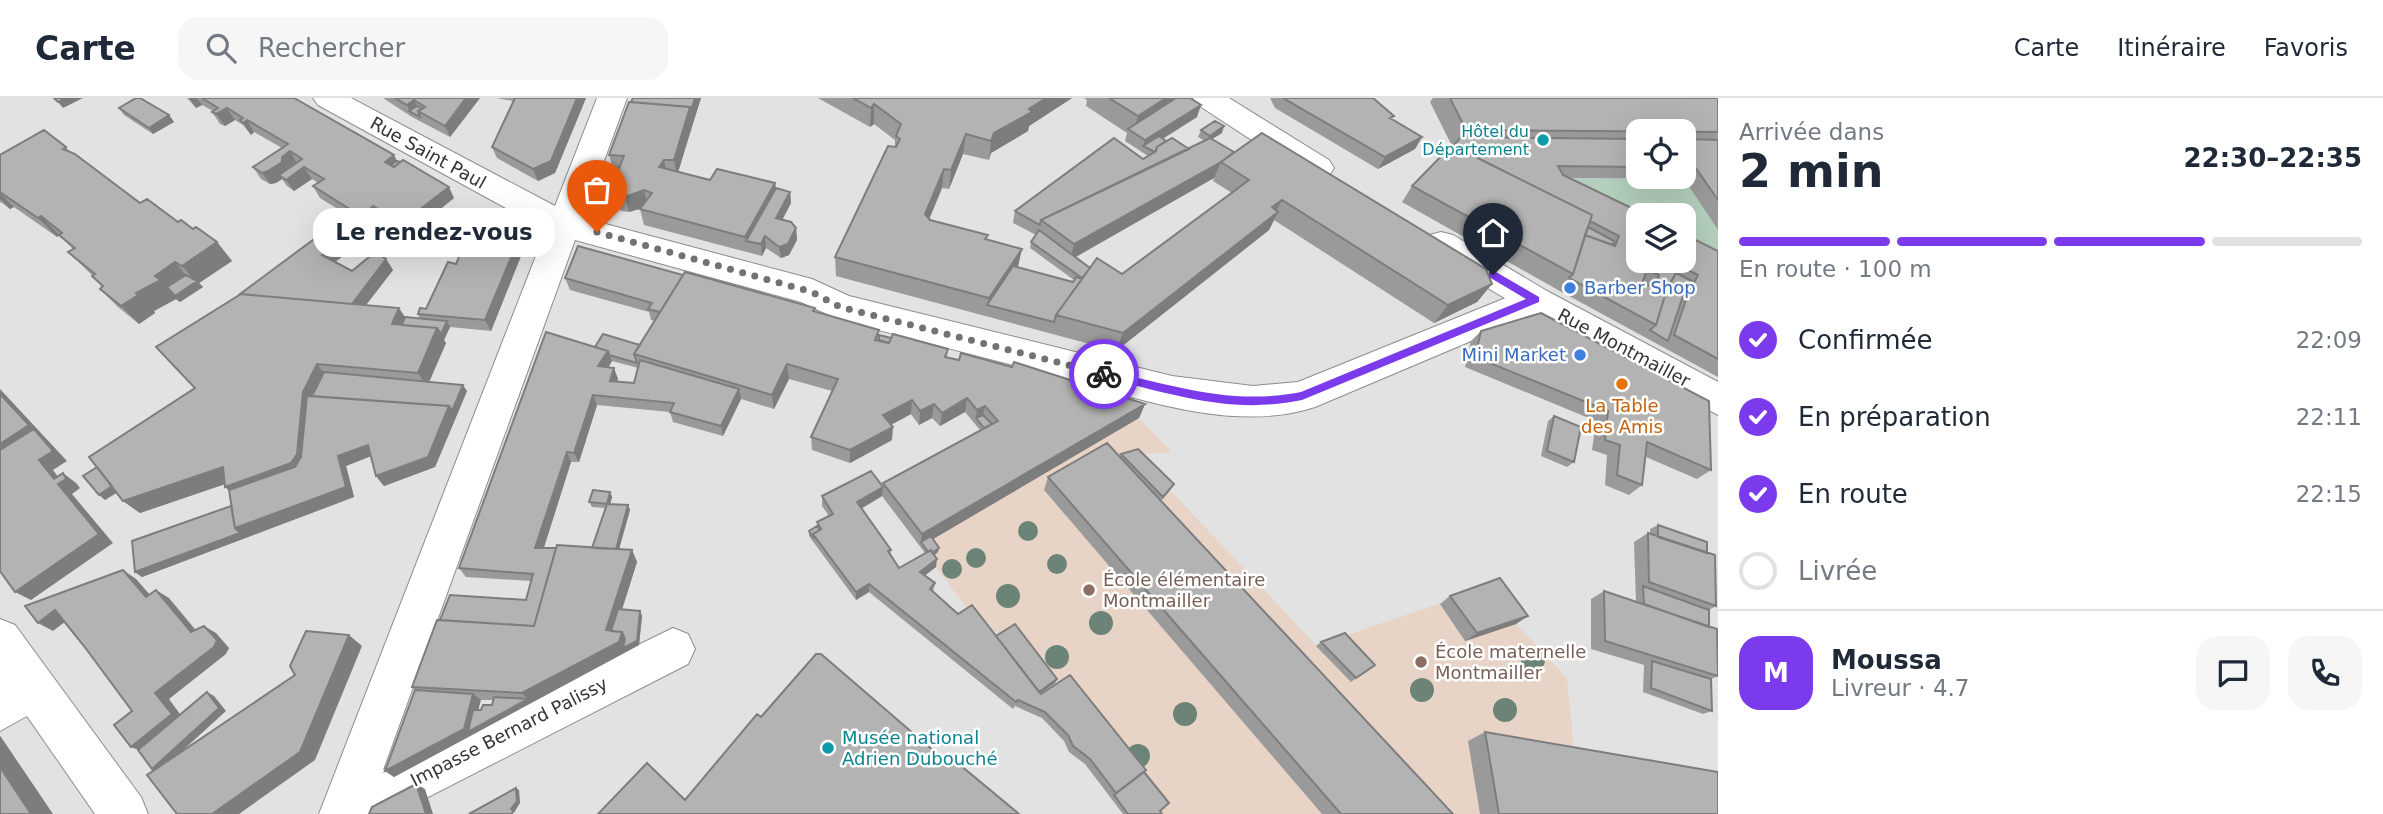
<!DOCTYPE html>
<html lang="fr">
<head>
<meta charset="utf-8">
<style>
	body { margin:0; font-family:"DejaVu Sans",sans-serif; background:#f6f6f7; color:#1f2937; height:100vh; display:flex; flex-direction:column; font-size:26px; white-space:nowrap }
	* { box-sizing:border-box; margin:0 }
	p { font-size:23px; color:#747a83 }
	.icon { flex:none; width:38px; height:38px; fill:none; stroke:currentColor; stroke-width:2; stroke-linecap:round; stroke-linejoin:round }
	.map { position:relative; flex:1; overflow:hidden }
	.details { display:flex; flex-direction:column; background:#fff; width:665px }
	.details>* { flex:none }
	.tools { position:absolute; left:1626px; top:21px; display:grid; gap:14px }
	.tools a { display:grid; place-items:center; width:70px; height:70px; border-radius:14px; background:#fff; box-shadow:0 7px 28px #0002; font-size:35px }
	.pin { position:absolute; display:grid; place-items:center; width:60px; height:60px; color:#fff; margin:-72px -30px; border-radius:50% 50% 50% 0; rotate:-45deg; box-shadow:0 0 7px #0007 }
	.pin .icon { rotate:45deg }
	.courier { position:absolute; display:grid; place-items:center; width:70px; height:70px; margin:-35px; border:5px solid #7c3aed; border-radius:50%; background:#fff; color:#222; box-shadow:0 2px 9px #0007 }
	.bubble { position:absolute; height:49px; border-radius:21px; background:#fff; box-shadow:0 7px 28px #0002; font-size:23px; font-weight:800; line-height:49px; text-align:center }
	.head em { font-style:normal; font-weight:800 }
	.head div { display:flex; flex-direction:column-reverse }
	.head { display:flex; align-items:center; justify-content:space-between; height:119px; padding:0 21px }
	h1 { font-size:46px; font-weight:800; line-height:52px }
	.bar { display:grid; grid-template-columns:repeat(4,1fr); gap:10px 7px; align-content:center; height:84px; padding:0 21px }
	.bar i { height:9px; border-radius:5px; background:#e0e1e3 }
	.bar .active { background:#7c3aed }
	.bar p { grid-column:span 4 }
	.line { display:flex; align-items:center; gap:18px; padding:0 21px; border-top:2px solid #e0e1e3 }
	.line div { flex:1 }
	.round { display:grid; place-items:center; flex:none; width:74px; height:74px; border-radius:21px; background:#f6f6f7 }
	ol { padding:0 21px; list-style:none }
	li { display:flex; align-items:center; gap:21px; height:77px }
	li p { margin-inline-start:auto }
	li .icon { padding:7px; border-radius:50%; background:#7c3aed; color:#fff; stroke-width:4 }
	li:last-child { color:#747a83 }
	li i { width:38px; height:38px; border:4px solid #e0e1e3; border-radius:50% }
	header { display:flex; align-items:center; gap:42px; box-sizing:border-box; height:98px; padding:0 35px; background:#fff; border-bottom:2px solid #e0e1e3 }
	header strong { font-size:33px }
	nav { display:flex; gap:38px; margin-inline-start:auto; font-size:24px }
	.search { width:490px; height:63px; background:#f6f6f7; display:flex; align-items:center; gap:18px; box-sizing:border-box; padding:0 24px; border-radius:21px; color:#747a83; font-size:26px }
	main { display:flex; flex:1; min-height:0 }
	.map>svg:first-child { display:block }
	.education { fill:#e8d4c6 }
	.green { fill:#b4cfbe }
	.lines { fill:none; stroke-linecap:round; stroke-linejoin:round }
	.minor-casing { stroke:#8d8d8e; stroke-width:2 }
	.major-casing { stroke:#8d8d8e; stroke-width:2 }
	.minor { fill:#fff; fill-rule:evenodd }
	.major { fill:#fff; fill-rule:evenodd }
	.tree { fill:#6c8378 }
	.wall { fill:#9b9a9a; fill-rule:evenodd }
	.shaded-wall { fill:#7e7d7d }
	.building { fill:#b4b3b3; stroke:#7e7d7d; stroke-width:2; fill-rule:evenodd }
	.route { fill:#7c3aed }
	.done { stroke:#717272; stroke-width:7; stroke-dasharray:0 12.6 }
	.culture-dot { fill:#0f9aa8; stroke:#fff; stroke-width:2.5 }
	.shop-dot { fill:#3f7fe0; stroke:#fff; stroke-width:2.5 }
	.food-dot { fill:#e8710a; stroke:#fff; stroke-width:2.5 }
	.education-dot { fill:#8d6e63; stroke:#fff; stroke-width:2.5 }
	.labels { text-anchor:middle; stroke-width:5; stroke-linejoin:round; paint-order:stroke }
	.far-culture-label { font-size:16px; fill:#0d838f; stroke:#fff; text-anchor:end }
	.street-label { font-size:18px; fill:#343535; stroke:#fff }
	.shop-label { font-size:18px; fill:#366cbe; stroke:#fff; text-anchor:start }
	.food-label { font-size:18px; fill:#c56008; stroke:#fff }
	.education-label { font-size:18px; fill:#785e54; stroke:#fff; text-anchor:start }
	.culture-label { font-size:18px; fill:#0d838f; stroke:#fff; text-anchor:start }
</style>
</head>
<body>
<header>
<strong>Carte</strong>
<div class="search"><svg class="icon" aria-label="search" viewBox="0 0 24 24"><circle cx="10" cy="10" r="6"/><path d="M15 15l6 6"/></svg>Rechercher</div>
<nav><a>Carte</a><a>Itinéraire</a><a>Favoris</a></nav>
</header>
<main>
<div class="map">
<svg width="1718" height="716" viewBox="0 0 1718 716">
	<rect width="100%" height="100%" fill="#e2e2e3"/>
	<path class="education" d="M1139 320 1172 354 1137 357 1316 547 1489 489 1516 526 1567 580 1575 661 1718 716H1123L882 398Z"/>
	<path class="green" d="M1548 80 1684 81 1718 132V170L1684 153V117H1638Z"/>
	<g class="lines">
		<g class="minor-casing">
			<path id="minor" d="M313 0H351L555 108 597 0H627L583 120 812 181 849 198 1172 278 1253 288 1298 284 1523 193 1535 189 1547 193 1552 202 1547 211 1315 309C1230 337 1131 297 1048 276 978 258 909 240 840 222L801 204 575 142 383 672 673 530 688 536 695 551 688 566 395 716H319L546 132 318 7Z
				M0 521 15 527 141 699 148 716H95L27 618 0 633Z"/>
		</g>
		<g class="major-casing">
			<path id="major" d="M1193 0H1229L1329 62 1334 70 1329 78 1318 81 1307 78 1198 7Z
				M1441 134 1453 137 1547 193 1718 284V317L1523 211 1429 155 1424 146 1429 137Z"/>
		</g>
		<use href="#minor" class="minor"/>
		<use href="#major" class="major"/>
	</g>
	<g class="tree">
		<circle cx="1028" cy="433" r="10"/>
		<circle cx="976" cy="460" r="10"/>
		<circle cx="1057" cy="466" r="10"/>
		<circle cx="952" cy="471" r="10"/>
		<circle cx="1008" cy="498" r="12"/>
		<circle cx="1101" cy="525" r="12"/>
		<circle cx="1057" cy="559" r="12"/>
		<circle cx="1533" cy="562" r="12"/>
		<circle cx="1422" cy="592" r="12"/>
		<circle cx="1505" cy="612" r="12"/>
		<circle cx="1185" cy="616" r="12"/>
		<circle cx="1138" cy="658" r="12"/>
	</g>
	<path class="wall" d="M187 0H294L397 63 454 100 408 137 380 120 370 128 360 125 320 100 313 88 318 85 312 81 294 93 287 88 282 81 276 85 270 86 261 81 253 69 282 50 254 34 251 37 243 27 235 22 225 28 220 26 212 14 213 13 202 7 196 10Z
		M383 0H480L450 39 412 19Z
		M496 0H586L555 75 538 83 497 60 492 49 513 3Z
		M701 0 678 74 710 82 775 85 776 90 790 94 791 105 782 122 796 130 797 142 789 157 781 160 766 150 762 158 644 127 640 111 629 114 621 113 610 95 605 79 617 75 618 73H614L609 57Z
		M818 0H1072L1029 28 1028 33 991 55 989 62 963 56 949 91 942 90 929 121 930 122 987 142 1018 169 1073 184 1074 182 1030 150 1031 144 1036 137 1013 125 1015 113 1143 61 1148 58 1125 43 1127 35 1086 8 1087 2 1084 0H1190L1197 19 1163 41 1166 43 1189 51 1205 43 1198 39 1201 32 1222 35 1212 41 1234 54 1492 186 1477 204 1434 225 1274 122 1269 132 1116 253 836 178 835 159 895 49V42L874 26 870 29ZM1214 80 1213 83 1232 95 1122 176 1090 170 1076 159Z
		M1270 0H1373L1392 22 1422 39 1415 51 1378 71 1275 10Z
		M1433 0H1718V132L1684 81 1570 80 1718 153V279L1558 192 1402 104 1412 88 1452 48 1430 4ZM1638 33H1684V79H1638Z
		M119 10 169 17 174 24 153 36 124 17Z
		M66 49 70 54 140 105 193 131 217 144 232 163 199 185 203 189 180 204 176 201 154 213 155 215 139 226 118 209 100 191 102 189 92 178H93L68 154 73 151 59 137 57 139 14 109 10 111 1 104 0 105V57Z
		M523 131 527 143 491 233 450 229 444 242 446 245 429 284 467 293 435 369 384 388 376 378 371 358 346 368 354 399 142 479 135 474 231 408 229 392 225 389V386L140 415 123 403 117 395 105 402 97 369 195 290 341 142 348 154 335 164 352 173 386 161 393 172 366 207 405 219 420 221 418 216 426 211 456 166Z
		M446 138 422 157 410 149 406 143Z
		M683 177 815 210V214L879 237 948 251 947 259 1145 306 1139 320 933 441 938 454 934 457 936 469 925 477 935 485 933 494 958 516 996 538 1057 581 1055 585 1040 595 1144 674 1162 716H1123L1085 666 1069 654 1064 643 1042 620 1015 608 1013 611 869 494 856 502 809 438V433L817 428V424L829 418 822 408V398L883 389V385L980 332 965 314 940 328 932 320 919 327 911 316 891 327 892 342 850 365 812 352 811 339 832 293 789 281 774 311 741 301 723 338 673 324 670 314 597 307 579 364H571L544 450H592L605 410 592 409 589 404 610 394 612 399 610 406 628 407 630 412 619 451 632 452 637 464 622 512 640 513 642 518 639 547 394 679 385 673 415 592 412 589 440 522 526 502 531 483 466 479 459 470 595 249 640 247 655 223 651 222 649 214 570 192 565 180ZM612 263 638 270 634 285 617 284 618 281 608 270ZM882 398 925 455 899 470 890 457 891 452 861 411ZM480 602H493L492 607 481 612H478Z
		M1481 233 1711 372 1697 381 1646 359 1642 387 1629 397 1605 387 1607 357 1592 352 1596 323 1465 269 1471 243Z
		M1554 318 1574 364 1567 369 1541 358 1548 323Z
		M1121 356 1171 391 1161 403 1453 716H1322L1044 392 1048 379 1120 358Z
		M1658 427 1707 455 1716 508 1709 512V529L1718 578 1711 581 1712 613 1703 616 1643 594 1644 567 1591 551V501L1604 493 1636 504 1634 444 1648 435 1650 436V431Z
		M1450 498 1528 518 1516 526 1465 543 1440 506Z
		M1321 544 1375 567 1351 584 1316 548Z
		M1485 634 1718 716H1480L1468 643Z"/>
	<path class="shaded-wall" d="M65 0H83L63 10 58 4Z
		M189 0H197L202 7 196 10Z
		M466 0H480L450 39 445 28Z
		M577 0H586L555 75 538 83 533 71Z
		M695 0H701L693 25 691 13Z
		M1046 0H1072L1029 28 1028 33 991 55 989 62 991 43 994 35Z
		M1166 0H1181L1133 34 1138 18Z
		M414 2 420 14 409 13 412 19 407 7Z
		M874 6V26L870 29 871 10Z
		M1201 7 1197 19 1147 50 1143 48 1141 54 1145 42Z
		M690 9 693 25 677 78 674 62Z
		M227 10 235 22 225 28 216 16Z
		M169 17 174 24 153 36 149 30Z
		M247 22 254 34 251 37 243 25Z
		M1224 28 1222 35 1207 44 1210 38Z
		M966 36 963 56 949 91 951 72Z
		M1422 39 1415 51 1378 71 1385 59Z
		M290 53 297 65 279 77 282 81 276 85 270 86 262 75Z
		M394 57 400 69 388 70 385 64Z
		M664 62 667 78 659 69Z
		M1221 64 1214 80 1070 162 1074 146Z
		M304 69 312 81 294 93 286 82Z
		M944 71 942 90 924 134 925 116Z
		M775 85 777 101 746 143 745 139Z
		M449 89 454 100 408 137 402 125Z
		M644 92 648 108 629 114 625 99Z
		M790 94 791 105 777 132 776 120Z
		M0 95 14 109 10 111 0 101Z
		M1282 102 1274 117 1278 114 1269 132 1116 253 1123 235Z
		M373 108 380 120 370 128 363 117Z
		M41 118 59 137 57 139 38 120Z
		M796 130 797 142 789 157 781 160 779 149Z
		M523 131 527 143 491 233 485 222Z
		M443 132 446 138 422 157 419 151Z
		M765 138 766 150 762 158 761 146Z
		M341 142 348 154 330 168 322 157Z
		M217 144 232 163 199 185 203 189 180 204 176 201 154 213 155 215 139 226 121 208 155 178 175 164 191 183 196 184 182 168Z
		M1022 151 1018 169 987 207 989 200Z
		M386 161 393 172 356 220 349 209Z
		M1492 186 1477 204 1434 225 1448 207Z
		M399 210 409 225 404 235 392 226Z
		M447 223 450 229 444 242 446 245 427 289 418 275 437 230Z
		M608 253 612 263 602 279 598 268Z
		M317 266 328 280 310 303 303 294Z
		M787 266 789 281 774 311 772 297Z
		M614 270 618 281 614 293 610 283Z
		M463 287 467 293 435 369 384 388 376 378 449 308Z
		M0 291 67 363 53 372 62 384 63 375 76 385 80 390 72 396 113 445 31 502 15 494 0 371Z
		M739 291 741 301 723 338 721 328Z
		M303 294 315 308 310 369 240 402 225 389Z
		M593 297 597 307 579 364 574 355Z
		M967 300 965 314 940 328 942 315Z
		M912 302 911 316 883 331V317Z
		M934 306 932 320 919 327 920 313Z
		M1145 306 1139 320 923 447 921 444 922 436Z
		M985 308 982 322 976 320 977 312Z
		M893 329 892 342 850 365V352Z
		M368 347 376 356 346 368 354 399 142 479 135 474 235 430 338 358Z
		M567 354 571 364 541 458 535 450Z
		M223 369 237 382 140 415 123 403Z
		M115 386 121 391 105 402 99 397Z
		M883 389 882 398 857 413V404Z
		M610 394 612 399 609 411 607 406Z
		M628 407 630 412 616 462 614 458Z
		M939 450 938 454 929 461 930 456Z
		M632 452 637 464 613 539 606 532Z
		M937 461 936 469 919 482 920 474Z
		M123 472 136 481 159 507 146 499Z
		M869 486V494L856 502V494Z
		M156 492 169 500 204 542 191 534Z
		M55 512 70 520 53 533 38 525Z
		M640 513 642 518 639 547 394 679 385 673 473 596 481 602 473 631 528 601 522 595 622 534Z
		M1528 518 1516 526 1465 543 1477 535Z
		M204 528 216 535 229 550 226 556 169 601 185 623 146 655 131 649 155 595Z
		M349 537 362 548 315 662 239 716H212Z
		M1057 581 1055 585 1035 599 1036 596Z
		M207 594 214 598 226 613 159 674 152 671Z
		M0 638 1 639 53 716H31L0 669Z
		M416 686 425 691 433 716H426Z
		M516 690 519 692 520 705 515 713 511 711Z"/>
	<path class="building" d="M54 0H65L58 4Z
		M136 0H140L169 17 149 30 119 10Z
		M202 0H294L394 57 385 64 394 69 403 62 449 89 402 125 373 108 363 117 353 113 313 88 324 81 304 69 286 82 279 77 302 61 290 53 282 59V64L268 73 262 75 253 69 288 46 247 22 243 25 240 22 243 20 227 10 216 16 212 14 218 10Z
		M395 0H466L445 28 418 13 425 9 414 2 407 7Z
		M515 0H577L551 63 533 71 492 49Z
		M633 0H695L691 13 690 9 631 4Z
		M853 0H1046L1029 11 1032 14 994 35 991 43 966 36 951 72 944 71 925 116 930 122 988 137 985 141 1022 151 989 200 835 159 888 48 896 49 900 41 896 38 901 26 874 6 871 10Z
		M1109 0H1166L1138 18Z
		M1176 0H1190L1201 7 1145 42 1128 31Z
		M1283 0H1373L1394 18 1390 20 1422 39 1385 59Z
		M1450 0H1718V34L1466 32Z
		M629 4 690 9 674 62H664L659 69 710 82 717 71 775 85 745 139 640 111 652 95 644 92 625 99 617 97 605 79 617 75 624 58 609 57Z
		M417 8 422 11 418 13 420 19 409 13Z
		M1215 23 1224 28 1210 38 1201 32Z
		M44 32 66 49 63 51 75 56 140 105 147 101 178 124 181 122 193 131 196 129 217 144 182 168 175 164 155 178 161 182 136 195 138 197 121 208 100 191 103 188 92 178 95 176 68 154 75 150 59 137 62 135 41 118 38 120 0 94V57Z
		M1262 35 1486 171 1492 186 1448 207 1282 102 1272 109 1278 114 1123 235 1056 217 1097 160 1122 176 1249 82 1221 64Z
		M1159 38 1166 43 1157 49 1155 54 1143 48Z
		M1461 39 1638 41V69L1558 68 1563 77 1646 117H1638V163H1684V136L1718 153V261L1674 237 1688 196 1698 177 1680 168 1667 191 1656 227 1569 180 1573 176 1585 137 1615 148 1619 138 1590 123 1592 117 1453 48ZM1647 172 1659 177 1654 190 1642 185Z
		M1114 40 1143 61 1156 53 1157 49 1172 40 1189 51 1041 122 1040 127 1015 113Z
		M1210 40 1234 54 1221 64 1074 146 1041 122Z
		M1684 41 1718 42V102L1695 69H1684Z
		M1452 47 1592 117 1573 176 1412 88Z
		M397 63 400 64 394 69 391 67Z
		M776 90 790 94 776 120 791 124 796 130 788 146 779 149 765 138 761 146 746 143Z
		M494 114 523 131 485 222 418 216 420 210 426 211 448 164 456 166 471 131Z
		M431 125 443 132 419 151 406 143Z
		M1588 129 1614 143 1613 147 1585 137Z
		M1039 132 1090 170 1082 180 1031 144Z
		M325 133 341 142 322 157 352 173 375 154 386 161 352 206 240 196Z
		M578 148 683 177 660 214 648 211 652 205 565 180Z
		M1013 168 1073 184 1076 179 1082 181 1056 217 1054 224 987 207Z
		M685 174 815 210 813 213 879 232 875 242 889 245 893 236 948 251 945 259 959 262 961 255 1012 269 1014 264 1145 306 922 436 883 385 998 323 985 308 977 312 967 300 942 315 934 306 920 313 912 302 883 317 893 329 850 352 811 339 838 281 787 266 772 297 634 256Z
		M1676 175 1692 183 1682 201 1668 243 1650 232 1656 227 1667 191Z
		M186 177 197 183 175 198 167 189Z
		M241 196 399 210 392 226 437 230 418 275 317 266 303 294 297 356 291 365 225 389 223 369 123 403 89 359 195 290 156 249Z
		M1541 215 1709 303 1711 372 1647 344 1642 387 1617 377 1620 347 1605 342 1608 313 1475 259 1481 233Z
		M405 219 447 223 441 236 437 230 402 227Z
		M546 234 608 253 598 268 614 270 610 283 634 285 640 262 739 291 721 328 670 314 674 305 593 297 574 355 567 354 535 450H556L534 528 440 522 450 497 526 502 533 476 459 470Z
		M603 236 640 247 634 256 637 265 609 257 608 253 595 249Z
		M879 237 891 240 889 245 879 242Z
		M324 274 463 287 452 313 449 308 312 298Z
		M0 296 29 327 0 346Z
		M307 298 449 308 428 359 376 378 368 347 338 358 346 389 235 430 229 392 295 369 301 359Z
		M983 317 992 326 984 330 976 320Z
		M1554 318 1581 329 1574 364 1547 353Z
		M34 331 53 353 39 362 54 381 63 375 66 381 58 386 99 436 15 494 0 473V352Z
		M1107 345 1453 716H1341L1048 379Z
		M1138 351 1174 386 1163 399 1121 356Z
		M97 369 112 388 99 397 83 378Z
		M871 373 883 389 857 404 891 452 888 453 899 470 931 452 937 461 920 474 935 485 930 491 958 516 972 507 1041 596 1070 577 1146 672 1116 695 1090 661 1073 648 1068 637 1045 614 1018 602 1016 604 869 486 856 494 813 436 821 431 817 424 833 416 822 398Z
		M593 392 610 394 607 406 589 404Z
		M607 406 628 407 616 451 592 450Z
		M231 408 235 430 240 435 135 474 132 443Z
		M1658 427 1707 444V455L1658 439Z
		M817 428 820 432 813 436 814 441 809 433Z
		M1648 435 1715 457 1716 508 1649 484Z
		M931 438 939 450 932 455 931 452 928 454 921 444Z
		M557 447 632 452 606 532 622 534 619 544 522 595 412 589 437 522 534 528Z
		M123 472 146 499 156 492 191 534 204 528 217 542 214 549 155 595 172 616 131 649 114 627 132 613 84 548 55 512 38 525 25 508Z
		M1500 480 1528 518 1477 535 1450 498Z
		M1643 488 1709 512V529L1644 506Z
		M1604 493 1717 531 1718 578 1605 543Z
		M618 511 640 513 637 543 623 550 625 541 622 534 611 533Z
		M1015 526 1057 581 1039 594 996 538Z
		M306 533 349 537 300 654 212 716H177L147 677 295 577 290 568Z
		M1345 535 1375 567 1356 580 1321 544Z
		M816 556H821L950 667 954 662 1019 716H598L647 665 685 702 757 616 761 619Z
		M1652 563 1711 581 1712 613 1651 590Z
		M415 592 473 596 464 631 385 673Z
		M207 594 219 610 152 671 138 652Z
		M494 599 528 601 468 634 473 612H481L483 607H492Z
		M1485 634 1718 674V716H1499Z
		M0 669 31 716H0Z
		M1144 674 1169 705 1160 713 1162 716H1128L1114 697Z
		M416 686 426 716H369L372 709Z
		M516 690 517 703 511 711 514 713 511 716H469Z"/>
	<path class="route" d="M1489 174H1496L1539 199V204L1302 302C1230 317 1174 296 1104 280L1098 276 1104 272C1172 287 1231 308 1301 294L1526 201 1489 179Z"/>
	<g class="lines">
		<path class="done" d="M597 134 812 194 840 209 1104 276"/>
	</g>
	<g class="culture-dot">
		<circle cx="1543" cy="42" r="7"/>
		<circle cx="828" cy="650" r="7"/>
	</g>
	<g class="shop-dot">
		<circle cx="1570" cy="190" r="7"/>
		<circle cx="1580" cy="257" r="7"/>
	</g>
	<circle class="food-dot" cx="1622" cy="286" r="7"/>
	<g class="education-dot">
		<circle cx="1089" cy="492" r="7"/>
		<circle cx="1421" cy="564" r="7"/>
	</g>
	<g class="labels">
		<g class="far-culture-label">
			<text x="1529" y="39">Hôtel du<tspan x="1529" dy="18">Département</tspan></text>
		</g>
		<g class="street-label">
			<text transform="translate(428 55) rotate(29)" y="6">Rue Saint Paul</text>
			<text transform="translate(1624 250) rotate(28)" y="6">Rue Montmailler</text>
			<text transform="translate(509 634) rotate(-27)" y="6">Impasse Bernard Palissy</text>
		</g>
		<g class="shop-label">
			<text x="1584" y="196">Barber Shop</text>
			<text x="1566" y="263" text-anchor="end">Mini Market</text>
		</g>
		<g class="food-label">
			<text x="1622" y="314">La Table<tspan x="1622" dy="21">des Amis</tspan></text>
		</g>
		<g class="education-label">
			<text x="1103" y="488">École élémentaire<tspan x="1103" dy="21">Montmailler</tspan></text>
			<text x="1435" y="560">École maternelle<tspan x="1435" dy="21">Montmailler</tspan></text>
		</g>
		<g class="culture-label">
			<text x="842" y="646">Musée national<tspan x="842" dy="21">Adrien Dubouché</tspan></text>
		</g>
	</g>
</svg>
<div class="tools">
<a><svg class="icon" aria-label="locate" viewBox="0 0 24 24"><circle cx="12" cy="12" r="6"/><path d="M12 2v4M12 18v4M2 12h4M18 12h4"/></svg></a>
<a><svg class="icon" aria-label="layers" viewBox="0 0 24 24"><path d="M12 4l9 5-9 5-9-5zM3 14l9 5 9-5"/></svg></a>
</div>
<div class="pin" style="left:597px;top:134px;background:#ea580c"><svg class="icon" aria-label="bag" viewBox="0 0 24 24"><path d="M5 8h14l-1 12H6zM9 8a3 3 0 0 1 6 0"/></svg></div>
<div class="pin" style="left:1493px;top:177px;background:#1f2937"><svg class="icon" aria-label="home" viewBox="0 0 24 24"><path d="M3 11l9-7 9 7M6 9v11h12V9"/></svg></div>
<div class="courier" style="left:1104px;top:276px"><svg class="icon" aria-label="bike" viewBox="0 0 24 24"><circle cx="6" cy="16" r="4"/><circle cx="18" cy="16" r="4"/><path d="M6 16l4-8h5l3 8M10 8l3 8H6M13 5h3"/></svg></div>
<div class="bubble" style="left:313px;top:110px;width:242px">Le rendez-vous</div>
</div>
<section class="details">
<div class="head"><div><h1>2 min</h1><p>Arrivée dans</p></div><em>22:30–22:35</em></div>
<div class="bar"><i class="active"></i><i class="active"></i><i class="active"></i><i></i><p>En route · 100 m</p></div>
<ol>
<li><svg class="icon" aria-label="check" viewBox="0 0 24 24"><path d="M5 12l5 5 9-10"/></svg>Confirmée<p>22:09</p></li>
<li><svg class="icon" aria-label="check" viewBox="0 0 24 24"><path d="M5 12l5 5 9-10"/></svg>En préparation<p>22:11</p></li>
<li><svg class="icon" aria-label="check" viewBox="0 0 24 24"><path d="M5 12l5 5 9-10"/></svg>En route<p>22:15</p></li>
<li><i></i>Livrée</li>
</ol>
<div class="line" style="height:126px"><b class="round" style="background:#7c3aed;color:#fff">M</b><div><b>Moussa</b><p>Livreur · 4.7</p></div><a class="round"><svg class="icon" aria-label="chat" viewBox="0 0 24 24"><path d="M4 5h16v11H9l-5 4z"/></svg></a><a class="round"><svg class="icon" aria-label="phone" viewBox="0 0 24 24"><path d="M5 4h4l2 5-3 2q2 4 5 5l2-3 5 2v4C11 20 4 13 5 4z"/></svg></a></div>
</section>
</main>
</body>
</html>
